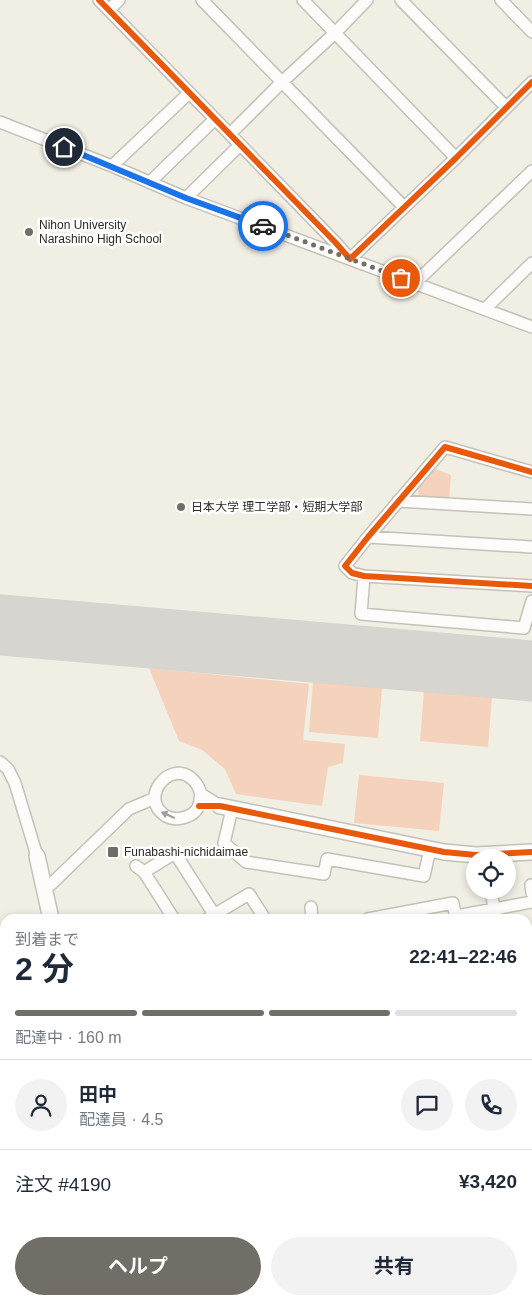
<!DOCTYPE html>
<html lang="ja">
<head>
<meta charset="utf-8">
<style>
	body { margin:0; font-family:Arial,"Noto Sans JP",sans-serif; background:#f2f2f3; color:#1f2937; height:100vh; display:flex; flex-direction:column; font-size:19px; white-space:nowrap }
	* { box-sizing:border-box; margin:0 }
	p { font-size:16px; color:#747a83 }
	.icon { flex:none; width:28px; height:28px; fill:none; stroke:currentColor; stroke-width:2; stroke-linecap:round; stroke-linejoin:round }
	.map { position:relative; flex:1; overflow:hidden }
	.panel { position:absolute; left:0px; top:914px; width:532px; height:391px; display:flex; flex-direction:column; background:#fff; border-radius:15px 15px 0 0; box-shadow:0 2px 8px #0003 }
	.panel>* { flex:none }
	.controls { position:absolute; left:466px; top:849px; display:grid; gap:10px }
	.controls a { display:grid; place-items:center; width:50px; height:50px; border-radius:50%; background:#fff; box-shadow:0 2px 8px #0003; font-size:25px }
	.pin { position:absolute; display:grid; place-items:center; width:42px; height:42px; color:#fff; margin:-21px; border:2px solid #fff; border-radius:50%; box-shadow:0 1px 5px #0007 }
	.courier { position:absolute; display:grid; place-items:center; width:50px; height:50px; margin:-25px; border:4px solid #1a73e8; border-radius:50%; background:#fff; color:#222; box-shadow:0 1px 6px #0007 }
	.headline em { font-style:normal; font-weight:700 }
	.headline div { display:flex; flex-direction:column-reverse }
	.headline { display:flex; align-items:center; justify-content:space-between; height:85px; padding:0 15px }
	h1 { font-size:32px; font-weight:700; line-height:38px }
	.bar { display:grid; grid-template-columns:repeat(4,1fr); gap:8px 5px; align-content:center; height:60px; padding:0 15px }
	.bar i { height:6px; border-radius:4px; background:#e0e1e3 }
	.bar .current { background:#706e66 }
	.bar p { grid-column:span 4 }
	.line { display:flex; align-items:center; gap:12px; padding:0 15px; border-top:1px solid #e0e1e3 }
	.line div { flex:1 }
	.round { display:grid; place-items:center; flex:none; width:52px; height:52px; border-radius:26px; background:#f2f2f3 }
	.primary-button { display:flex; gap:10px; margin-top:auto; padding:10px 15px }
	.primary-button a { flex:1; height:58px; border-radius:30px; background:#706e66; color:#fff; font-size:20px; font-weight:700; line-height:58px; text-align:center }
	.primary-button a+a { background:#f2f2f3; color:#1f2937 }
	.map>svg:first-child { display:block }
	.green { fill:#f4d2bb }
	.lines { fill:none; stroke-linecap:round; stroke-linejoin:round }
	.runway { stroke:#d6d5cf; stroke-width:61 }
	.street-casing { stroke:#c3c1b9; stroke-width:14 }
	.secondary-casing { stroke:#c3c1b9; stroke-width:18 }
	.street { stroke:#fdfcfb; stroke-width:11 }
	.secondary { stroke:#fdfcfb; stroke-width:15 }
	.cycleway-casing { stroke:#fff; stroke-width:9 }
	.cycleway { stroke:#e8590c; stroke-width:6 }
	.oneway { fill:#9e9d99 }
	.done { stroke:#706e66; stroke-width:5; stroke-dasharray:0 9 }
	.route { stroke:#1a73e8; stroke-width:6 }
	.poi-dot { fill:#706e66; stroke:#fff; stroke-width:2 }
	.labels { text-anchor:middle; stroke-width:5; stroke-linejoin:round; paint-order:stroke }
	.poi-label { font-size:12px; fill:#2b2922; stroke:#fff; text-anchor:start }
</style>
</head>
<body>
<div class="map">
<svg width="532" height="1304" viewBox="0 0 532 1304">
	<rect width="100%" height="100%" fill="#f1eee4"/>
	<path class="green" d="M433 468 451 475 449 500 420 499 417 488Z
		M149 668 309 684 303 740 345 744 343 763 328 767 322 806 236 794 225 769 202 750 179 741Z
		M313 681 382 687 378 738 309 732Z
		M424 691 492 696 488 747 420 741Z
		M359 775 444 783 439 831 354 823Z"/>
	<g class="lines">
		<path class="runway" d="M0 625 532 671"/>
		<g class="street-casing">
			<path id="street" d="M99 0 335 242 350 259 456 158 532 82
				M202 0 404 207
				M303 0 456 158
				M401 0 506 107
				M501 0 532 32
				M109 10 119 0
				M0 122 112 166 186 198 532 327
				M230 134 282 82 335 33 367 0
				M112 166 189 93
				M150 182 215 119
				M186 198 240 145
				M415 283 532 171
				M485 309 532 263
				M532 472 445 447 368 537 345 566 352 573 364 576 532 586
				M398 501 532 509
				M368 537 532 547
				M364 576 361 614 524 628 532 601
				M0 762 8 769 15 783 37 856
				M201 794C200 797 200 802 199 805 195 817 177 822 166 816 138 799 169 760 191 778 196 782 199 787 201 794L220 806
				M232 809 224 843 246 862 324 874 327 859 424 876 430 849
				M136 866 144 872 174 919
				M144 872 175 853 217 919
				M531 885 532 893
				M45 890 129 809 155 798
				M492 897 496 919
				M311 907 312 919
				M456 916 532 902
				M207 919 249 894 265 919
				M368 919 453 903 456 919
				M528 990 532 989
				M0 1033 3 1041 0 1047
				M0 1083H5
				M0 1094H5
				M528 1100 532 1124
				M528 1155H532
				M170 1300V1304
				M91 1304 105 1302
				M305 1304 306 1300
				M325 1304 326 1300
				M434 1304 436 1300"/>
		</g>
		<g class="secondary-casing">
			<path id="secondary" d="M220 806 444 852 476 855 532 852
				M37 856 51 919
				M0 943 5 957
				M0 1232 5 1231
				M105 1300V1304"/>
		</g>
		<use href="#street" class="street"/>
		<use href="#secondary" class="secondary"/>
		<g class="cycleway-casing">
			<path id="cycleway" d="M99 0 335 242 350 259 456 158 532 82
				M532 472 445 447 368 537 345 566 352 573 364 576 532 586
				M199 806H220L444 852 476 855 532 852"/>
		</g>
		<use href="#cycleway" class="cycleway"/>
	</g>
	<defs><path id="oneway-solid" d="M-6-.8H1V-3.2L6.5 0L1 3.2V.8H-6Z" transform="scale(1.25)"/></defs>
	<use class="oneway" href="#oneway-solid" transform="translate(168 815) rotate(-156)"/>
	<g class="lines">
		<path class="done" d="M263 226 401 278"/>
		<path class="route" d="M64 147 186 198 263 226"/>
	</g>
	<g class="poi-dot">
		<circle cx="29" cy="232" r="5"/>
		<circle cx="181" cy="507" r="5"/>
		<rect x="107" y="846" width="12" height="12" rx="2.5"/>
	</g>
	<g class="labels">
		<g class="poi-label">
			<text x="39" y="229">Nihon University<tspan x="39" dy="14">Narashino High School</tspan></text>
			<text x="191" y="511">日本大学 理工学部・短期大学部</text>
			<text x="124" y="856">Funabashi-nichidaimae</text>
		</g>
	</g>
</svg>
<div class="controls">
<a><svg class="icon" aria-label="locate" viewBox="0 0 24 24"><circle cx="12" cy="12" r="6"/><path d="M12 2v4M12 18v4M2 12h4M18 12h4"/></svg></a>
</div>
<div class="pin" style="left:401px;top:278px;background:#ea580c"><svg class="icon" aria-label="bag" viewBox="0 0 24 24"><path d="M5 8h14l-1 12H6zM9 8a3 3 0 0 1 6 0"/></svg></div>
<div class="pin" style="left:64px;top:147px;background:#1f2937"><svg class="icon" aria-label="home" viewBox="0 0 24 24"><path d="M3 11l9-7 9 7M6 9v11h12V9"/></svg></div>
<div class="courier" style="left:263px;top:226px"><svg class="icon" aria-label="car" viewBox="0 0 24 24"><path d="M5 17H2v-5l4-1 3-4h7l3 4 3 1v5h-3M9 17h6M6 11h13"/><circle cx="7" cy="17" r="2"/><circle cx="17" cy="17" r="2"/></svg></div>
<section class="panel">
<div class="headline"><div><h1>2 分</h1><p>到着まで</p></div><em>22:41–22:46</em></div>
<div class="bar"><i class="current"></i><i class="current"></i><i class="current"></i><i></i><p>配達中 · 160 m</p></div>
<div class="line" style="height:90px"><a class="round"><svg class="icon" aria-label="person" viewBox="0 0 24 24"><circle cx="12" cy="8" r="4"/><path d="M4 21q1-7 8-7t8 7"/></svg></a><div><b>田中</b><p>配達員 · 4.5</p></div><a class="round"><svg class="icon" aria-label="chat" viewBox="0 0 24 24"><path d="M4 5h16v11H9l-5 4z"/></svg></a><a class="round"><svg class="icon" aria-label="phone" viewBox="0 0 24 24"><path d="M5 4h4l2 5-3 2q2 4 5 5l2-3 5 2v4C11 20 4 13 5 4z"/></svg></a></div>
<div class="line" style="height:65px"><div>注文 #4190</div><b>¥3,420</b></div>
<div class="primary-button"><a>ヘルプ</a><a>共有</a></div>
</section>
</div>
</body>
</html>
